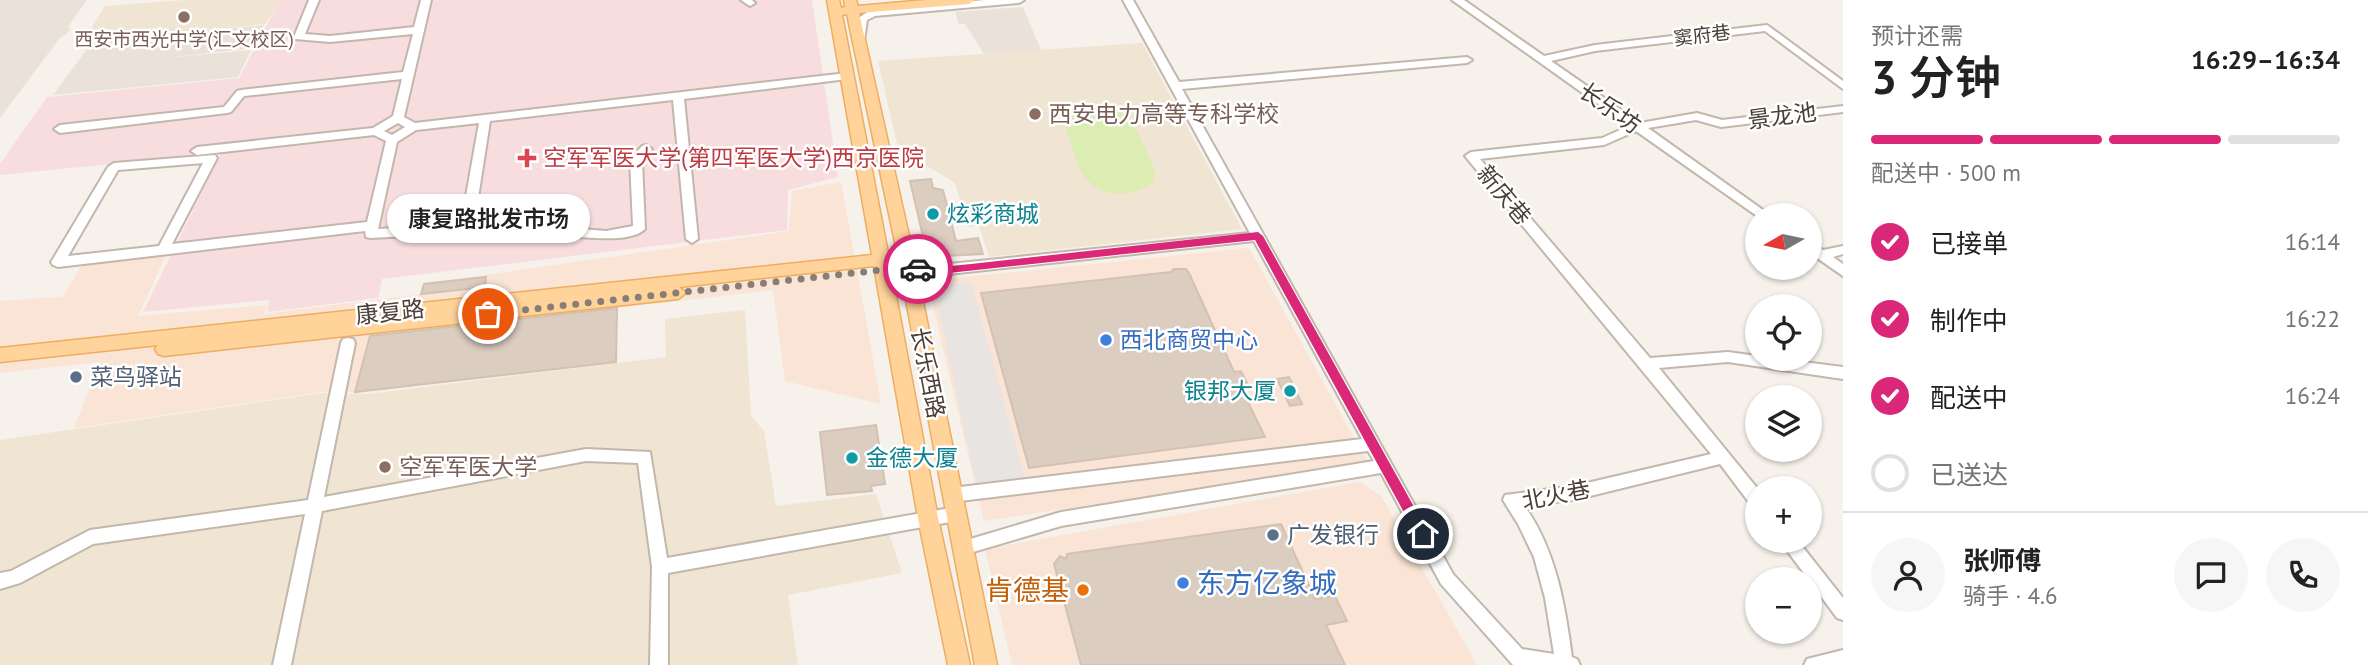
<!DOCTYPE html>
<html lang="zh">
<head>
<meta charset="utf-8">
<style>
	body { margin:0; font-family:"PT Sans","Noto Sans SC",sans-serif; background:#f6f6f6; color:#222; height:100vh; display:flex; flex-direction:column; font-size:26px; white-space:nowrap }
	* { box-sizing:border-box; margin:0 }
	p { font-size:23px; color:#767676 }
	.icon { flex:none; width:38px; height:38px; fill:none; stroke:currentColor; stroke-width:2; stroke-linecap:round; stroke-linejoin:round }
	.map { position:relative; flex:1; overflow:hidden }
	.side { display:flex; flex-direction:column; background:#fff; width:525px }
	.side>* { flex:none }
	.needle { width:46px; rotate:261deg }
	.fabs { position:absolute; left:1745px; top:203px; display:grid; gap:14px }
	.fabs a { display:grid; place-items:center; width:77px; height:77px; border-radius:50%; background:#fff; box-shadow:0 2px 5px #0004; font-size:35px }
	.pin { position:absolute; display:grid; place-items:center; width:60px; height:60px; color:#fff; margin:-30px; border:4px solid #fff; border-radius:50%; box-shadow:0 2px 7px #0007 }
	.courier { position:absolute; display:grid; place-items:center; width:70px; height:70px; margin:-35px; border:5px solid #db2777; border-radius:50%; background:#fff; color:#222; box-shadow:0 2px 9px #0007 }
	.bubble { position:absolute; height:49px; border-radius:24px; background:#fff; box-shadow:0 2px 5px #0004; font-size:23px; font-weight:600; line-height:49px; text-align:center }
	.overview em { font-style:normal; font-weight:600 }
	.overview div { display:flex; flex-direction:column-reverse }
	.overview { display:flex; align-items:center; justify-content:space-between; height:119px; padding:0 28px }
	h1 { font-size:46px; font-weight:600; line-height:52px }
	.bar { display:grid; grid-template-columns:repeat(4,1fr); gap:10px 7px; align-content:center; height:84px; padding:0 28px }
	.bar i { height:9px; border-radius:5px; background:#e0e0e0 }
	.bar .on { background:#db2777 }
	.bar p { grid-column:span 4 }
	.line { display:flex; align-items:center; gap:18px; padding:0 28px; border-top:2px solid #e0e0e0 }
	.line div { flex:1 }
	.round { display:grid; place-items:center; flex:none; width:74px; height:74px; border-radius:37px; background:#f6f6f6 }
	ol { padding:0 28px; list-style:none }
	li { display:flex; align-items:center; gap:21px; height:77px }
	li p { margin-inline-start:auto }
	li .icon { padding:7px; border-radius:50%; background:#db2777; color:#fff; stroke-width:4 }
	li:last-child { color:#767676 }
	li i { width:38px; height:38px; border:4px solid #e0e0e0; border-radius:50% }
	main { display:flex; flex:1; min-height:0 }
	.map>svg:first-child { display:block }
	.residential { fill:#eae2d8 }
	.commercial { fill:#f9e4d5 }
	.education { fill:#f0e4d3 }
	.medical { fill:#f7ddde }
	.green { fill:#dbedb0 }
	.parking { fill:#e8e4e2 }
	.building { fill:#dccdc1; stroke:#d4c1b1; stroke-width:2 }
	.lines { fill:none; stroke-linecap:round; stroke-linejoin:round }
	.minor-casing { stroke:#c3b7ac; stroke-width:4 }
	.major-casing { stroke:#edae61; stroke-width:3 }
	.minor { fill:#fff; fill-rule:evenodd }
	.major { fill:#ffd39a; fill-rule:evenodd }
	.route { fill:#db2777 }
	.done { stroke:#877e76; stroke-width:7; stroke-dasharray:0 12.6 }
	.education-dot { fill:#8d6e63; stroke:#fff; stroke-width:2.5 }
	.health-dot { fill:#e0444e; stroke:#fff; stroke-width:2.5 }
	.culture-dot { fill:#0f9aa8; stroke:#fff; stroke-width:2.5 }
	.shop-dot { fill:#3f7fe0; stroke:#fff; stroke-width:2.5 }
	.service-dot { fill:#5c6f8a; stroke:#fff; stroke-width:2.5 }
	.food-dot { fill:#e8710a; stroke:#fff; stroke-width:2.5 }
	.labels { text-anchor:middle; stroke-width:5; stroke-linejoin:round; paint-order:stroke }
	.far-street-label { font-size:19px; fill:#4b4037; stroke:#fff }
	.far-education-label { font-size:19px; fill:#785e54; stroke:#fff }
	.street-label { font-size:23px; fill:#4b4037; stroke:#fff }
	.education-label { font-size:23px; fill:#785e54; stroke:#fff; text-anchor:start }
	.health-label { font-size:23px; fill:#be3a42; stroke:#fff; text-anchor:start }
	.culture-label { font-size:23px; fill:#0d838f; stroke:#fff; text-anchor:start }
	.shop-label { font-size:23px; fill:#366cbe; stroke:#fff; text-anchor:start }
	.service-label { font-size:23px; fill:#4e5e75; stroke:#fff; text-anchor:start }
	.near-shop-label { font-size:28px; fill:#366cbe; stroke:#fff; text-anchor:start }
	.near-food-label { font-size:28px; fill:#c56008; stroke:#fff; text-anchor:end }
</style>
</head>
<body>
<main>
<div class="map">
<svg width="1843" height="665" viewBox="0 0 1843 665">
	<rect width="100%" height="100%" fill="#f6f1ea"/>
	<path class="residential" d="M0 0H87L68 27 70 29 67 33 59 39 0 118Z
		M1023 7 1041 50 984 54 965 24H959L955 12Z
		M264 25 254 48 165 58 251 50 238 77 53 95 93 41Z"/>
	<path class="commercial" d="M841 182 881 404 785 381 773 290 617 308 616 362 355 392H322L74 428 100 362 0 373V301L63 297 84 261 167 253 138 316 267 305 264 314 421 294 424 284 789 231 792 191Z
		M1249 248 1368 463 984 521 927 281Z
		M1360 482 1381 496 1477 665H1012L985 549Z"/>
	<path class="education" d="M186 0H281L265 24 83 42 105 6Z
		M1142 43 1242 229 989 257 979 226 968 227 955 183 929 167 903 170 878 61Z
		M745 310 751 416 764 431 776 506 876 494 902 573 788 595 798 665H0V440L322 393 368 394 666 357 665 319Z"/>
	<path class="medical" d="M280 0H812L838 177 788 190 787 230 382 279 378 298 267 312 269 300 143 312 221 153 0 175V164L47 97 239 78Z"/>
	<path class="green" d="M1090 102C1135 105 1138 136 1155 171L1154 181C1136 197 1102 200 1086 178 1076 166 1070 137 1064 122 1069 108 1076 105 1090 102Z"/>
	<path class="parking" d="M971 282 1026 482 977 489 934 287Z"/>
	<path class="building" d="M931 179 933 188 943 190 956 241 978 238 983 254 943 256 932 252 925 245 910 181Z
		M1174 269H1186L1189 273 1234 372 1241 371 1247 383 1239 384 1265 437 1029 468 981 293 1171 272Z
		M486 277 485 287 421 294 424 284Z
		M617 308 616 362 355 392 370 336Z
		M1289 377 1302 404 1290 406 1277 379Z
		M876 425 885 484 871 486 872 491 827 495 820 432Z
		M1281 524 1315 599 1335 596 1347 621 1326 625 1345 665H1081L1054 564 1060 556 1066 559 1067 554Z"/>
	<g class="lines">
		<g class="minor-casing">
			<path id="minor" d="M309 0H319L305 34 330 36 414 27 421 0H431L404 117 415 123 847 73 852 76 847 79 684 99 698 239 692 243 686 239 673 100 490 121 474 224 533 225 606 231 633 226 630 160 642 146 646 145 652 149 642 161 645 229C632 242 595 238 577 237 508 231 440 234 371 238L366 237 365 231 58 267 53 265 51 262 53 259 108 167 114 163 215 155 217 158 172 244 367 222 386 141 374 135 197 155 191 151 197 147 373 128 393 116 402 79 244 96 231 112 227 113 60 133 54 129 60 125 224 107 237 91 241 90 403 72 413 34 330 42 295 39 294 37ZM398 123 405 127 392 135 384 131ZM479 123 461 224 378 229 397 142 416 130ZM203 163 159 246 68 256 118 170Z
				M741 0H752L755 3 750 6Z
				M985 0H1024L1019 3 875 16 867 20 864 41H856L855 39 857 19 869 11Z
				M1123 0H1133L1179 82 1467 57 1472 60 1467 63 1182 89 1453 574 1522 649 1554 654 1545 598 1534 557 1518 524 1503 500 1505 495 1574 486 1711 454 1465 156 1471 152 1602 138 1629 126 1452 0H1464L1544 56 1595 45 1767 25 1843 81V89L1765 31 1595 51 1551 61 1640 123 1697 113 1722 120 1843 106V112L1721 127 1696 120 1648 128 1770 215 1757 216 1636 131 1604 145 1480 159 1650 358 1728 352 1757 356V359H1780L1843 367V379L1728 362 1659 368 1757 488V507L1751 505 1720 464 1574 500 1524 505C1556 550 1565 604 1572 657L1577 659 1580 665H1513L1441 584 1381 473 1061 526 963 555 957 553 955 548 957 543 1061 512 1374 461 1368 451 952 502 946 500 944 495 946 490 952 488 1362 439 1254 241 930 276 908 272 883 275 876 270C889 258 914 263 930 266L1250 233Z
				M1810 243 1823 250 1843 246V254L1833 257 1843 264V276L1810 253Z
				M348 338 353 339 355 343 324 497 586 449 650 452 667 558 956 507 962 509 964 514 962 519 956 521 668 573V665H650L652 567 638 463 586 461 322 511 291 665H273L305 514 93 544 20 583 0 589V573L11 571 90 530 308 500 341 343 343 339Z
				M1780 541H1798L1843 598V620L1837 618Z
				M1843 650V665H1804L1807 659Z"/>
		</g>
		<g class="major-casing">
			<path id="major" d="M827 0H839L841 8 845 7 844 0H856L858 6 926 0H975L969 4 859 13 916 267 997 665H975L899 263 890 264 938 518 970 665H948L918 518 874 266 679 287 686 293 678 299 164 356 158 354 155 349 158 345 0 362V348L872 255ZM847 14 897 252 888 253 842 15Z"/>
		</g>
		<use href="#minor" class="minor"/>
		<use href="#major" class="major"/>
	</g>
	<path class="route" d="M1258 232 1263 236 1427 530V538H1418L1255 240 930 275 913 269 918 265 930 268 971 264Z"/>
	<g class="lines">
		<path class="done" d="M488 314 908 267 918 269"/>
	</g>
	<g class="education-dot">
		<circle cx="184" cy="17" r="7"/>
		<circle cx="1035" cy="114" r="7"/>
		<circle cx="385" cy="467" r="7"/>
	</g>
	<path class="health-dot" d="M523.5 147.5h7v7h7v7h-7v7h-7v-7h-7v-7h7z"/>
	<g class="culture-dot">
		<circle cx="933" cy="214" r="7"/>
		<circle cx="1290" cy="391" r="7"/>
		<circle cx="852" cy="458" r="7"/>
	</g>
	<g class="shop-dot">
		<circle cx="1106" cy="340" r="7"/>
		<circle cx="1183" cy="583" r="7"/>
	</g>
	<g class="service-dot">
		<circle cx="76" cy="377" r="7"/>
		<circle cx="1273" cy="535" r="7"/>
	</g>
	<circle class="food-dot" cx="1083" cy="590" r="7"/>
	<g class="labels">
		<g class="far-street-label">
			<text transform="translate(1702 35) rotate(-7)" y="7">窦府巷</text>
		</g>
		<g class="far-education-label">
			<text x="184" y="46">西安市西光中学(汇文校区)</text>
		</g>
		<g class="street-label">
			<text transform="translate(1610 108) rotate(35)" y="8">长乐坊</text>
			<text transform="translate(1782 116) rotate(-7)" y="8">景龙池</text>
			<text transform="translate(1504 195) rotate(50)" y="8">新庆巷</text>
			<text transform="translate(390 312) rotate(-6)" y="8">康复路</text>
			<text transform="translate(928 373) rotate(79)" y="8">长乐西路</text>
			<text transform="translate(1556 495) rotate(-11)" y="8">北火巷</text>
		</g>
		<g class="education-label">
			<text x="1049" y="122">西安电力高等专科学校</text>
			<text x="399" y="475">空军军医大学</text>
		</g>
		<g class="health-label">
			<text x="543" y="166">空军军医大学(第四军医大学)西京医院</text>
		</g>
		<g class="culture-label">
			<text x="947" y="222">炫彩商城</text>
			<text x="1276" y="399" text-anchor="end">银邦大厦</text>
			<text x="866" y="466">金德大厦</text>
		</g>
		<g class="shop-label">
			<text x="1120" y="348">西北商贸中心</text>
		</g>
		<g class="service-label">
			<text x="90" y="385">菜鸟驿站</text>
			<text x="1287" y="543">广发银行</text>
		</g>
		<g class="near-shop-label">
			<text x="1197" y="593">东方亿象城</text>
		</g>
		<g class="near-food-label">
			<text x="1069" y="600">肯德基</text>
		</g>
	</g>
</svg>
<div class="fabs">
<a><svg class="needle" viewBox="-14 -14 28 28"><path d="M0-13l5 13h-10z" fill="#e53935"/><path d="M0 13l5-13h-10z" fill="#767676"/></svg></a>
<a><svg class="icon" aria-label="locate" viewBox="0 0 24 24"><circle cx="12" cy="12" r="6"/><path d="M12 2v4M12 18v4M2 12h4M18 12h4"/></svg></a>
<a><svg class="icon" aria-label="layers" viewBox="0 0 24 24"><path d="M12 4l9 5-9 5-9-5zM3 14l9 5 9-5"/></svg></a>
<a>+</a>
<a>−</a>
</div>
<div class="pin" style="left:488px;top:314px;background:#ea580c"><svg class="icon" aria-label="bag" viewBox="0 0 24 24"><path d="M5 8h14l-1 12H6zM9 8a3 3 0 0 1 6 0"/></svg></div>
<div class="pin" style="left:1423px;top:534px;background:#1f2937"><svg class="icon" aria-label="home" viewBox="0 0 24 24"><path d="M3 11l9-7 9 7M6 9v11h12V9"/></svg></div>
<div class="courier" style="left:918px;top:269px"><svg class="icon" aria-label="car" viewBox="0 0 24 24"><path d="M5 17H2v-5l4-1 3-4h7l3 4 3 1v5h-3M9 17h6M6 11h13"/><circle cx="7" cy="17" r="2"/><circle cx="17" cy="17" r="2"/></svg></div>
<div class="bubble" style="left:387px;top:194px;width:203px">康复路批发市场</div>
</div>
<section class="side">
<div class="overview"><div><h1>3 分钟</h1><p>预计还需</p></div><em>16:29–16:34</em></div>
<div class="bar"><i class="on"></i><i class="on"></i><i class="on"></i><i></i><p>配送中 · 500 m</p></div>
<ol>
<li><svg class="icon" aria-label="check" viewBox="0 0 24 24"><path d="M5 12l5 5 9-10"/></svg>已接单<p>16:14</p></li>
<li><svg class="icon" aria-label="check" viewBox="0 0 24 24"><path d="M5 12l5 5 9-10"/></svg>制作中<p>16:22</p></li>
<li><svg class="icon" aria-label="check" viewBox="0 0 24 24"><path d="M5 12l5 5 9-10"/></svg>配送中<p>16:24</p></li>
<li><i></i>已送达</li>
</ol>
<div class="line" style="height:126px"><a class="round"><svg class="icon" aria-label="person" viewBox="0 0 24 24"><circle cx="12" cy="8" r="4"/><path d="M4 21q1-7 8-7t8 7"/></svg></a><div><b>张师傅</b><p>骑手 · 4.6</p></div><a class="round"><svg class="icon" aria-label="chat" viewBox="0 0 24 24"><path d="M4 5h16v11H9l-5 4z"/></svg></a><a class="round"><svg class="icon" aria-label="phone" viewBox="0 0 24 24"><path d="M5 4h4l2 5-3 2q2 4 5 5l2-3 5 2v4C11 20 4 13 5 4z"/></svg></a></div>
</section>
</main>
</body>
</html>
